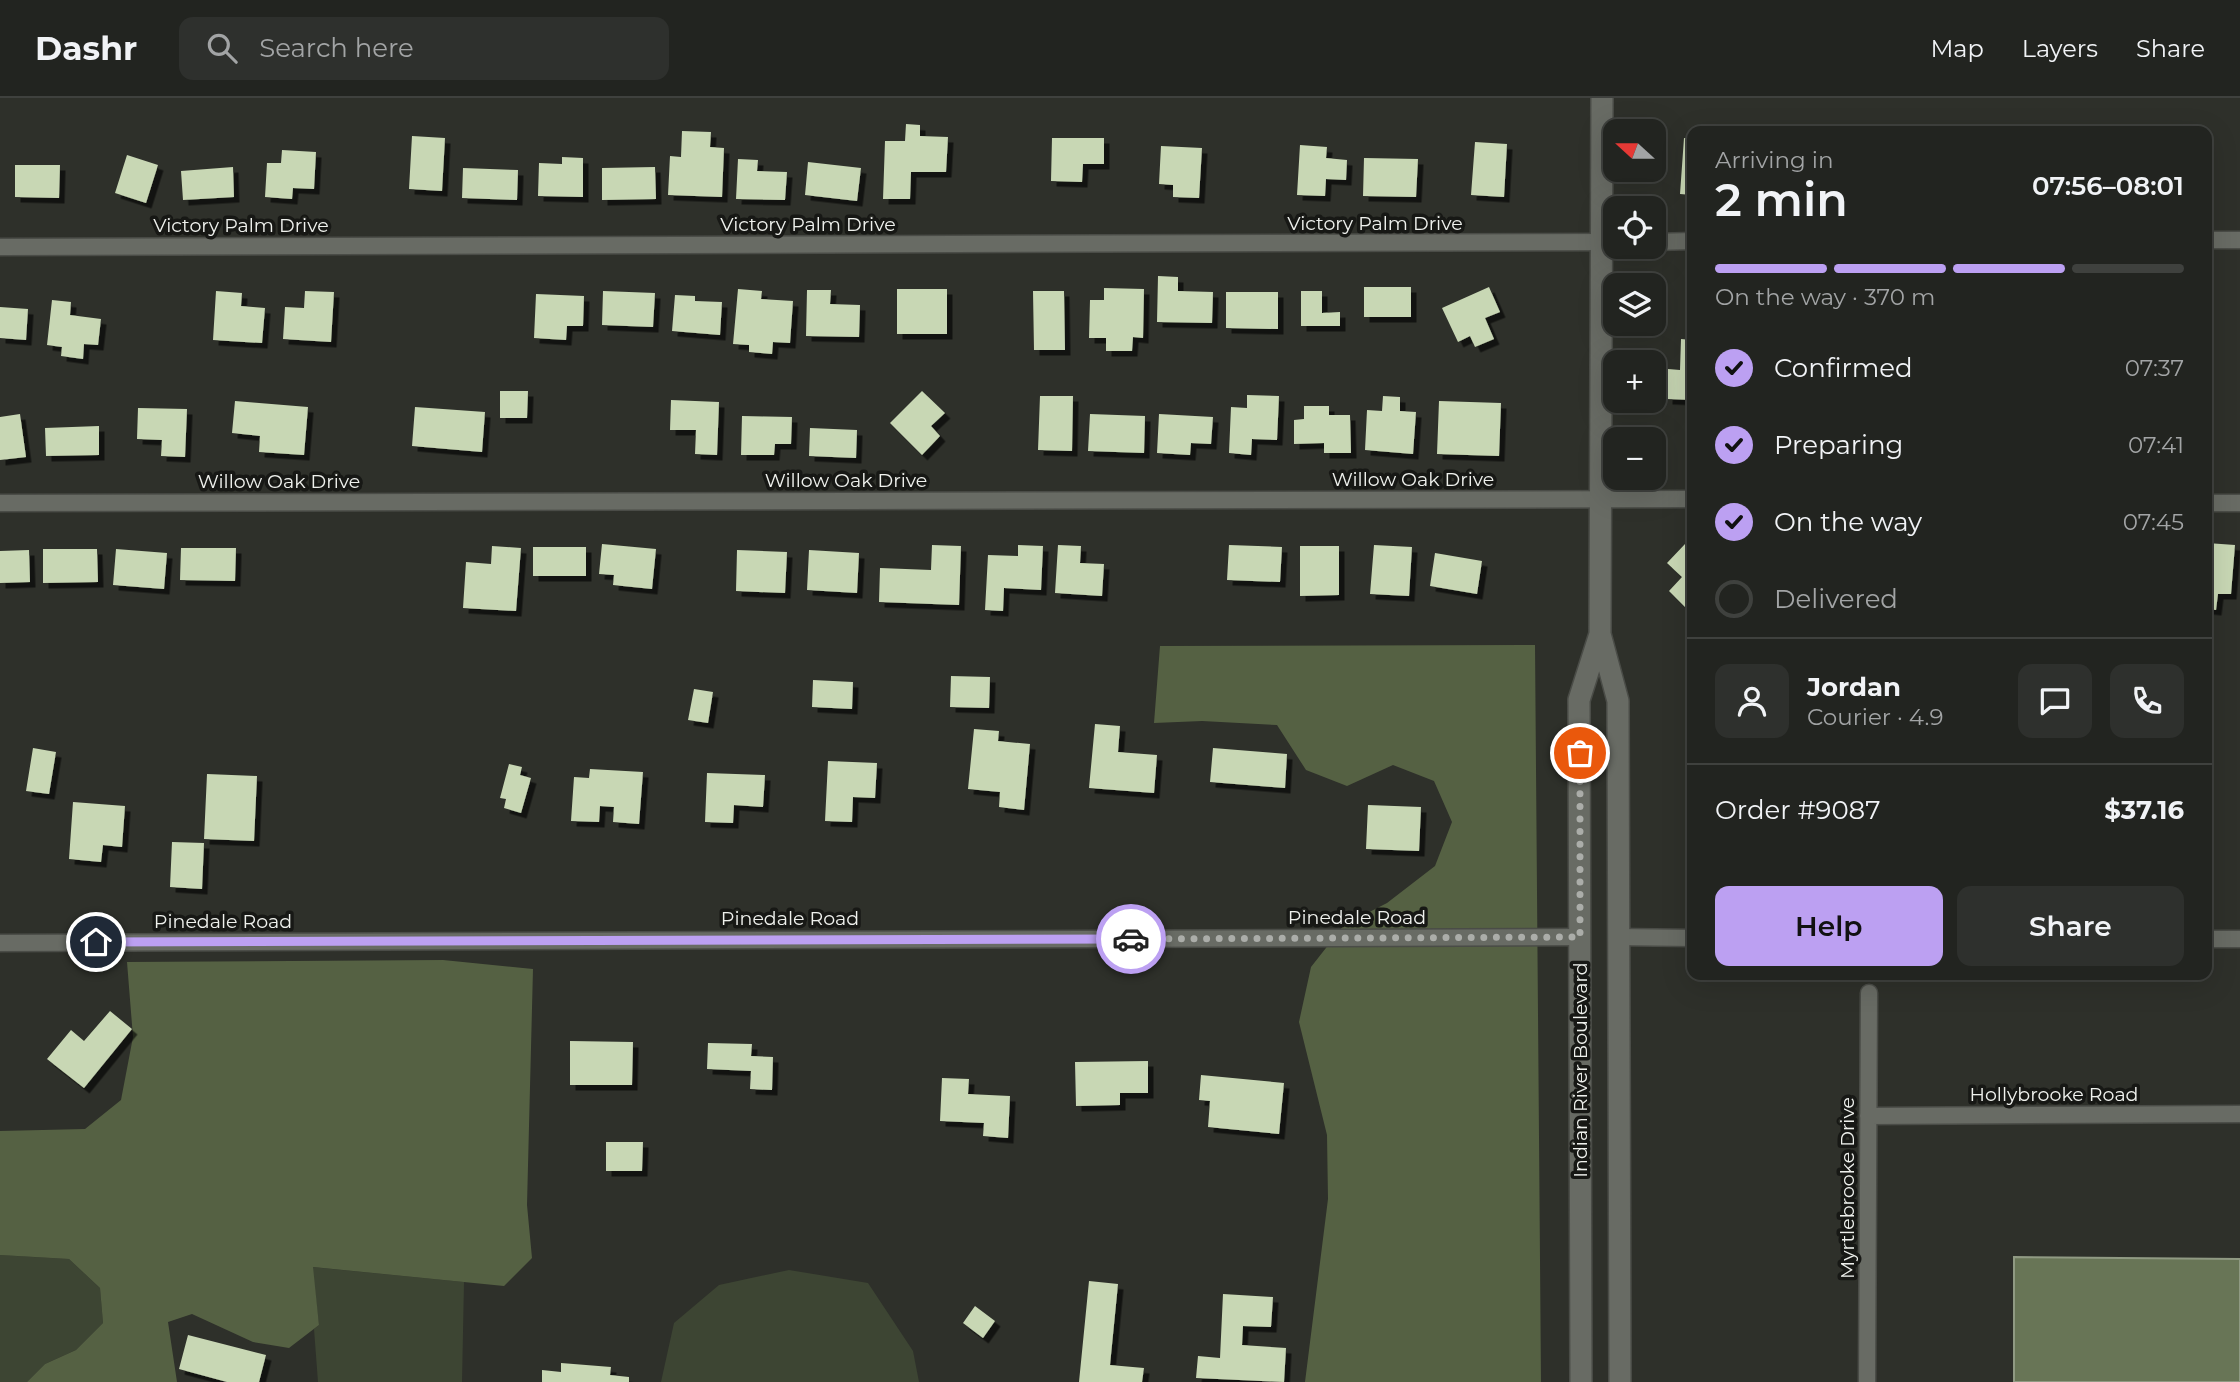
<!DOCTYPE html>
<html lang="en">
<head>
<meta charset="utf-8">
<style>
	body { margin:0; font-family:Montserrat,sans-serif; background:#2e302d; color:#f1f3f6; height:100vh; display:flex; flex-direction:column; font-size:26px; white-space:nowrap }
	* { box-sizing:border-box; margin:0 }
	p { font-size:23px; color:#a2a4a5 }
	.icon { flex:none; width:38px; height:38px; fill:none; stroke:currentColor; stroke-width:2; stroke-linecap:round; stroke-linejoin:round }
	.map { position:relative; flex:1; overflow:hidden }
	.panel { position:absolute; left:1687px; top:28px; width:525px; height:854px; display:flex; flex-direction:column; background:#222420; border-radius:14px; box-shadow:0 7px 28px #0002,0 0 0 2px #3f413e }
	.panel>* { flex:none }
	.needle { width:46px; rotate:291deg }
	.controls { position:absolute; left:1603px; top:21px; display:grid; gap:14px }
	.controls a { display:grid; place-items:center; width:63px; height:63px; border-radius:14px; background:#222420; box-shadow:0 7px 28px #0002,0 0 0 2px #3f413e; font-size:35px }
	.pin { position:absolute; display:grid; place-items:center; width:60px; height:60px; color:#fff; margin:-30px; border:4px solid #fff; border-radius:50%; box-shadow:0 2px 7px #0007 }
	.courier { position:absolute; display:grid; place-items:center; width:70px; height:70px; margin:-35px; border:5px solid #bca0f2; border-radius:50%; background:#fff; color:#222; box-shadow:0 2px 9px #0007 }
	.head em { font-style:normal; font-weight:600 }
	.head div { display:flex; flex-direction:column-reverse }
	.head { display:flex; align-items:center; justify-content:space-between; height:119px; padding:0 28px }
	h1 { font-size:46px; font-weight:600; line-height:52px }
	.bar { display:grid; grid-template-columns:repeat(4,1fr); gap:10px 7px; align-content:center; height:84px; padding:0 28px }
	.bar i { height:9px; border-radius:5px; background:#3f413e }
	.bar .active { background:#bca0f2 }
	.bar p { grid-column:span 4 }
	.line { display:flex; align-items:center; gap:18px; padding:0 28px; border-top:2px solid #3f413e }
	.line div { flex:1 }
	.round { display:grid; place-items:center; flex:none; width:74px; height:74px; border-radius:14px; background:#2e302d }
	ol { padding:0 28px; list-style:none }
	li { display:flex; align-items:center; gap:21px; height:77px }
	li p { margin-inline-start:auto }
	li .icon { padding:7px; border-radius:50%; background:#bca0f2; color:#111; stroke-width:4 }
	li:last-child { color:#a2a4a5 }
	li i { width:38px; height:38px; border:4px solid #3f413e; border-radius:50% }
	.cta { display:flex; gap:14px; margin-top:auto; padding:14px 28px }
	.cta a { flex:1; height:80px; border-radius:14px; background:#bca0f2; color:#111; font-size:28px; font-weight:600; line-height:80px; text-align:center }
	.cta a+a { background:#2e302d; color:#f1f3f6 }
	header { display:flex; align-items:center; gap:42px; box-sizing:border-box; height:98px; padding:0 35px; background:#222420; border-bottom:2px solid #3f413e }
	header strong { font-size:33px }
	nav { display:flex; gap:38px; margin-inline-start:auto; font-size:24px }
	.search { width:490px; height:63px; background:#2e302d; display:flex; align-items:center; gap:18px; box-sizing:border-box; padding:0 24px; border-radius:14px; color:#a2a4a5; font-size:26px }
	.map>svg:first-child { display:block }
	.green { fill:#3d4533 }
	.forest { fill:#556143 }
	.water { fill:#687556; stroke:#909a83; stroke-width:2 }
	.building { fill:#c8d7b4; filter:url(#shadow) }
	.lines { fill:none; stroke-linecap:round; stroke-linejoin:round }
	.street-casing { stroke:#4a4c47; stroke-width:19 }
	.secondary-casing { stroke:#4a4c47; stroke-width:24 }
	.street { stroke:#686b64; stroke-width:16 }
	.secondary { stroke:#686b64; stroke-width:21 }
	.done { stroke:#abada9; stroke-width:7; stroke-dasharray:0 12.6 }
	.route { stroke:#bca0f2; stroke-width:9 }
	.labels { text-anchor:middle; stroke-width:7; stroke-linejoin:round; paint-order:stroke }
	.street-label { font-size:19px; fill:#eff1ed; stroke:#171815 }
</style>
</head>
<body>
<header>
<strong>Dashr</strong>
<div class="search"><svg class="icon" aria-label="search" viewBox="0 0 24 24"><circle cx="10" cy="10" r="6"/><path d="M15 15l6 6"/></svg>Search here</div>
<nav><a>Map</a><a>Layers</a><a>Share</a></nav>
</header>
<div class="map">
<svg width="2240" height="1284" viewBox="0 0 2240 1284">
	<defs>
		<filter id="shadow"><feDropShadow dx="5.5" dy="5.5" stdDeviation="0" flood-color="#0009"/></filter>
	</defs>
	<rect width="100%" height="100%" fill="#2e302a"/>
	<path class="green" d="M0 1157 69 1161 100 1190 103 1225 76 1252 45 1266 27 1284H0Z
		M312 1169 464 1184 462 1284H318L314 1231 319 1227Z
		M789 1172 868 1185 913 1253 919 1284H661L674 1225 719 1187Z"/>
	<path class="forest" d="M1535 547 1541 1284H1305L1328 1101 1327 1037 1299 924 1311 869 1344 827 1387 805 1435 768 1452 724 1434 683 1393 667 1347 688 1306 672 1277 627 1202 623 1154 625 1160 548Z
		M443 862 533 871 527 1107 532 1160 504 1188 313 1169 319 1227 289 1250 253 1244 192 1216 168 1224 177 1284H27L45 1266 76 1252 103 1225 100 1190 69 1161 0 1157V1033L85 1031 121 1002 133 939 127 864Z"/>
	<path class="water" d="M2014 1159 2240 1161V1284H2014Z"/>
	<path class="building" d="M906 26 920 27V38L948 39 946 74H911L910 101H883L885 43H905Z
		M682 33 711 34 710 49 724 50 722 99 668 97 670 58 681 59Z
		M412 38 445 40 442 93 409 91Z
		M1052 40H1104V66H1083L1082 84 1051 83Z
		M1684 40 1692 41V97L1680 96Z
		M1475 44 1507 46 1504 99 1471 97Z
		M1300 47 1327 49 1326 60 1347 62 1346 82 1326 81 1325 98 1297 97Z
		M1161 48 1202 50 1199 100 1173 99V87L1159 86Z
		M282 52 316 54 314 91 293 90 292 101 265 99 267 65H281Z
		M127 57 158 67 146 105 115 95Z
		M562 59 583 60V99L538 98 539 65 562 66Z
		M1364 60 1418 61 1416 99 1363 98Z
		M738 61 758 62 757 73 787 74 785 102 736 101Z
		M808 64 861 70 857 103 805 97Z
		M15 67H60L59 100 15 99Z
		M233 69 234 99 183 102 181 73Z
		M655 69 656 101 602 102V70Z
		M463 70 518 72 517 102 462 100Z
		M1158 178 1178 179V193L1213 194 1212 225 1157 224Z
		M1364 189H1411V219H1364Z
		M1489 189 1500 214 1485 220 1494 241 1475 249 1470 238 1458 244 1442 210Z
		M1104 190 1144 191 1143 240 1133 239 1132 253H1106V240H1089L1090 202H1104Z
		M738 191 762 193 761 201 793 203 790 245 773 244 772 256 749 254V247L733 246Z
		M897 191H947V236H897Z
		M807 192H831L830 206 860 207 859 239 806 238Z
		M216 193 242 195 241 208 265 210 262 245 213 242Z
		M305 193 334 194 331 244 283 241 285 209 304 210Z
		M603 193 655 195 653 229 602 227Z
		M1033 193H1064L1065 252H1034Z
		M1301 193H1322V215L1340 214V228H1301Z
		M1226 194H1278V231L1226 230Z
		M536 196 584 198 583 228H567L566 242 534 240Z
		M675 197 695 198V203L722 204 720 237 672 233Z
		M52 202 71 204 70 217 101 221 98 247 84 246 83 261 61 258 62 249 47 247Z
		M0 209 28 211 26 242 0 240Z
		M1681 241 1692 242V302L1667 301 1668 271 1680 272Z
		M500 293H528L527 320H500Z
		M922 293 945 315 931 328 940 338 922 357 890 325Z
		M1247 297 1279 298 1277 342 1252 341 1251 357 1229 355 1231 309 1247 310Z
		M1040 298H1073L1072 353 1038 352Z
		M1383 298 1400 299V313L1416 314 1413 356 1365 352 1367 312 1382 313Z
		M671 302 719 304 717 357 695 356 696 332H670Z
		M235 303 308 309 304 357 259 354 260 338 232 335Z
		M1439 303 1501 305 1499 358 1437 356Z
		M1304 308H1329V317H1350L1351 355H1324V345L1294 346V322L1304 321Z
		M415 309 485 314 482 354 412 348Z
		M138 310 187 311 185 359 161 358 162 342 137 341Z
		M20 316 26 359 0 362V319Z
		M1090 316 1145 318 1144 355 1088 353Z
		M1159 316 1213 319 1211 346 1191 345 1190 357 1157 355Z
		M742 318 792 319 791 346H775L774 357H741Z
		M99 328V357L46 358 45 330Z
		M810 330 857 332 856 360 809 358Z
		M2207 445 2235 447 2231 496H2218L2216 512 2207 511Z
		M602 446 656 451 652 491 613 487 614 477 599 476Z
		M1685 446 1692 453 1690 514 1669 493 1682 479 1667 465Z
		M932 447 961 448 959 507 879 504 880 470 931 472Z
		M1018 447 1043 448 1041 492 1004 490 1003 513 985 512 988 457 1018 458Z
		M1058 447 1081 448 1080 465 1104 466 1102 498 1055 495Z
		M1229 447 1282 449 1280 484 1227 482Z
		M1374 447 1412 449 1409 498 1370 496Z
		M492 448 521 450 516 513 463 510 466 464 491 466Z
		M1300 448H1339V497L1300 498Z
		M533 449H586V478H533Z
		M181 450H236L235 483 180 482Z
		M43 451H97L98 484 43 485Z
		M116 451 167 455 164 491 113 487Z
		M29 452 30 484 0 485V453Z
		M737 452 787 454 785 495 736 493Z
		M809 452 859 455 857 495 807 492Z
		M1435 455 1482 463 1477 496 1430 488Z
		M951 578 990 579 989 610 950 609Z
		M813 582 853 584 852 611 812 609Z
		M694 591 713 594 708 625 688 622Z
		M1095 626 1120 628 1118 654 1157 657 1154 695 1089 690Z
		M974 631 999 633 998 643 1030 646 1024 712 999 709 1000 694 968 691Z
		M33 650 56 654 49 696 26 693Z
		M1213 650 1287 656 1285 690 1210 684Z
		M828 663 877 665 875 700 853 699 852 724 825 723Z
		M509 666 522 669 520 677 531 680 521 715 504 710 506 701 500 700Z
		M590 671 643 674 639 726 613 724 614 709 600 708 599 724 571 723 574 679 589 680Z
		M707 675 765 677 763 709 734 707 733 725 705 724Z
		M207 676 257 678 254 743 204 741Z
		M73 704 125 708 122 749 103 747 101 764 69 761Z
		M1368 707 1421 709 1419 753 1366 751Z
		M172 744 204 745 202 791 170 789Z
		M110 913 132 931 84 990 47 961 71 932 84 943Z
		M570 943 633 944 632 987H570Z
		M708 945 752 946 751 958 773 959 772 992 750 991 751 973 707 971Z
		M1148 963V995H1120V1007L1076 1008 1075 964Z
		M1201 977 1284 985 1279 1036 1208 1029 1210 1003 1199 1002Z
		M942 980 969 981 968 996 1010 998 1008 1040 983 1038 984 1025 940 1023Z
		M606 1044H643L642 1073H606Z
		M1089 1183 1118 1186 1110 1267 1144 1270 1142 1284H1079Z
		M1223 1196 1273 1199 1271 1229 1243 1228 1242 1247 1286 1250 1284 1284 1196 1280 1198 1258 1220 1260Z
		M975 1208 995 1223 983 1240 963 1225Z
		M188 1237 266 1257 259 1284H227L179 1271Z
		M561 1265 611 1269 610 1277 629 1279V1284H542V1272L561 1274Z"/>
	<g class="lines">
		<g class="street-casing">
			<path id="street" d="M2207 142H2240
				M1654 144 1692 143
				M0 149 1615 144
				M0 405 1692 401
				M2207 405H2240
				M1618 839 1692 840
				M2207 841H2240
				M0 845 1580 839
				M1868 1018 2240 1016
				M1867 1284 1869 895"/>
		</g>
		<g class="secondary-casing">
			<path id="secondary" d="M1602 0 1600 536 1618 603 1620 1284
				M1581 1284 1579 602 1600 536"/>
		</g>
		<use href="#street" class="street"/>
		<use href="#secondary" class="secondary"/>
	</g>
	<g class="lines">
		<path class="done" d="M1131 841 1580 839V655"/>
		<path class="route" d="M96 844 1131 841"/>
	</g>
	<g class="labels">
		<g class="street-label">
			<text x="1375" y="132">Victory Palm Drive</text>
			<text x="808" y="133">Victory Palm Drive</text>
			<text x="241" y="134">Victory Palm Drive</text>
			<text x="1413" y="388">Willow Oak Drive</text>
			<text x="846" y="389">Willow Oak Drive</text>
			<text x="279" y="390">Willow Oak Drive</text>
			<text x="1357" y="826">Pinedale Road</text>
			<text x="790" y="827">Pinedale Road</text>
			<text x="223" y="830">Pinedale Road</text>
			<text transform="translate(1580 972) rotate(-90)" y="7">Indian River Boulevard</text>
			<text x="2054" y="1003">Hollybrooke Road</text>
			<text transform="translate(1847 1090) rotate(-90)" y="7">Myrtlebrooke Drive</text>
		</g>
	</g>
</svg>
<div class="controls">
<a><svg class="needle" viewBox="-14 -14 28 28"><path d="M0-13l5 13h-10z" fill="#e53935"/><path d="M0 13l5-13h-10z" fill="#a2a4a5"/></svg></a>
<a><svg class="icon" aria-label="locate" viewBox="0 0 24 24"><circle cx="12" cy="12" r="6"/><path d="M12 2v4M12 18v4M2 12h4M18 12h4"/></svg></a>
<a><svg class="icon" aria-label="layers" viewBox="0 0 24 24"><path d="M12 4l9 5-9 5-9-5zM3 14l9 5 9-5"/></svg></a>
<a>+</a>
<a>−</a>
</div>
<div class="pin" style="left:1580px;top:655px;background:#ea580c"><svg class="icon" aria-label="bag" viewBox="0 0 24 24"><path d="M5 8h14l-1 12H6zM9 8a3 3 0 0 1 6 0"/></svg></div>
<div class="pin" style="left:96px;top:844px;background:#1f2937"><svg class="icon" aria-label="home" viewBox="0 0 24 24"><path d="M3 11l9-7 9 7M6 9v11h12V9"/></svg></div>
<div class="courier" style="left:1131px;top:841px"><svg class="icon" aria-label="car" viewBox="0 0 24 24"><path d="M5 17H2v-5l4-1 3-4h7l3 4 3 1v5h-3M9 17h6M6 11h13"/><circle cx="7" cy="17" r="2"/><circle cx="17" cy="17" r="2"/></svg></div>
<section class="panel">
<div class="head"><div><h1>2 min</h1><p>Arriving in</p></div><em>07:56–08:01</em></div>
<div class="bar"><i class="active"></i><i class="active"></i><i class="active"></i><i></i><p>On the way · 370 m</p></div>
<ol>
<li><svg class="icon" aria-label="check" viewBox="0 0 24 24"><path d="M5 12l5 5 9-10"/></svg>Confirmed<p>07:37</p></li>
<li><svg class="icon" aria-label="check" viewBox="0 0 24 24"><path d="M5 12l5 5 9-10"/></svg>Preparing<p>07:41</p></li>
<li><svg class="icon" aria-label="check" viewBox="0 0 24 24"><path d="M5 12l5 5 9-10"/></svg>On the way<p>07:45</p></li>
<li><i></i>Delivered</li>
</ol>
<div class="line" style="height:126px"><a class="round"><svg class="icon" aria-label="person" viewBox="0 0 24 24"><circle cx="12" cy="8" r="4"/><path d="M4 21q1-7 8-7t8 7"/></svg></a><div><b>Jordan</b><p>Courier · 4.9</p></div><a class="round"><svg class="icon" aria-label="chat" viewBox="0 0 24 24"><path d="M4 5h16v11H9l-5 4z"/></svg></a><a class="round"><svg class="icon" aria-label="phone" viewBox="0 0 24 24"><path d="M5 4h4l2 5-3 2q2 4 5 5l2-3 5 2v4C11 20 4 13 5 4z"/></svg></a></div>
<div class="line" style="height:91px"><div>Order #9087</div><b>$37.16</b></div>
<div class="cta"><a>Help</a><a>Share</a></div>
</section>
</div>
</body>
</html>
